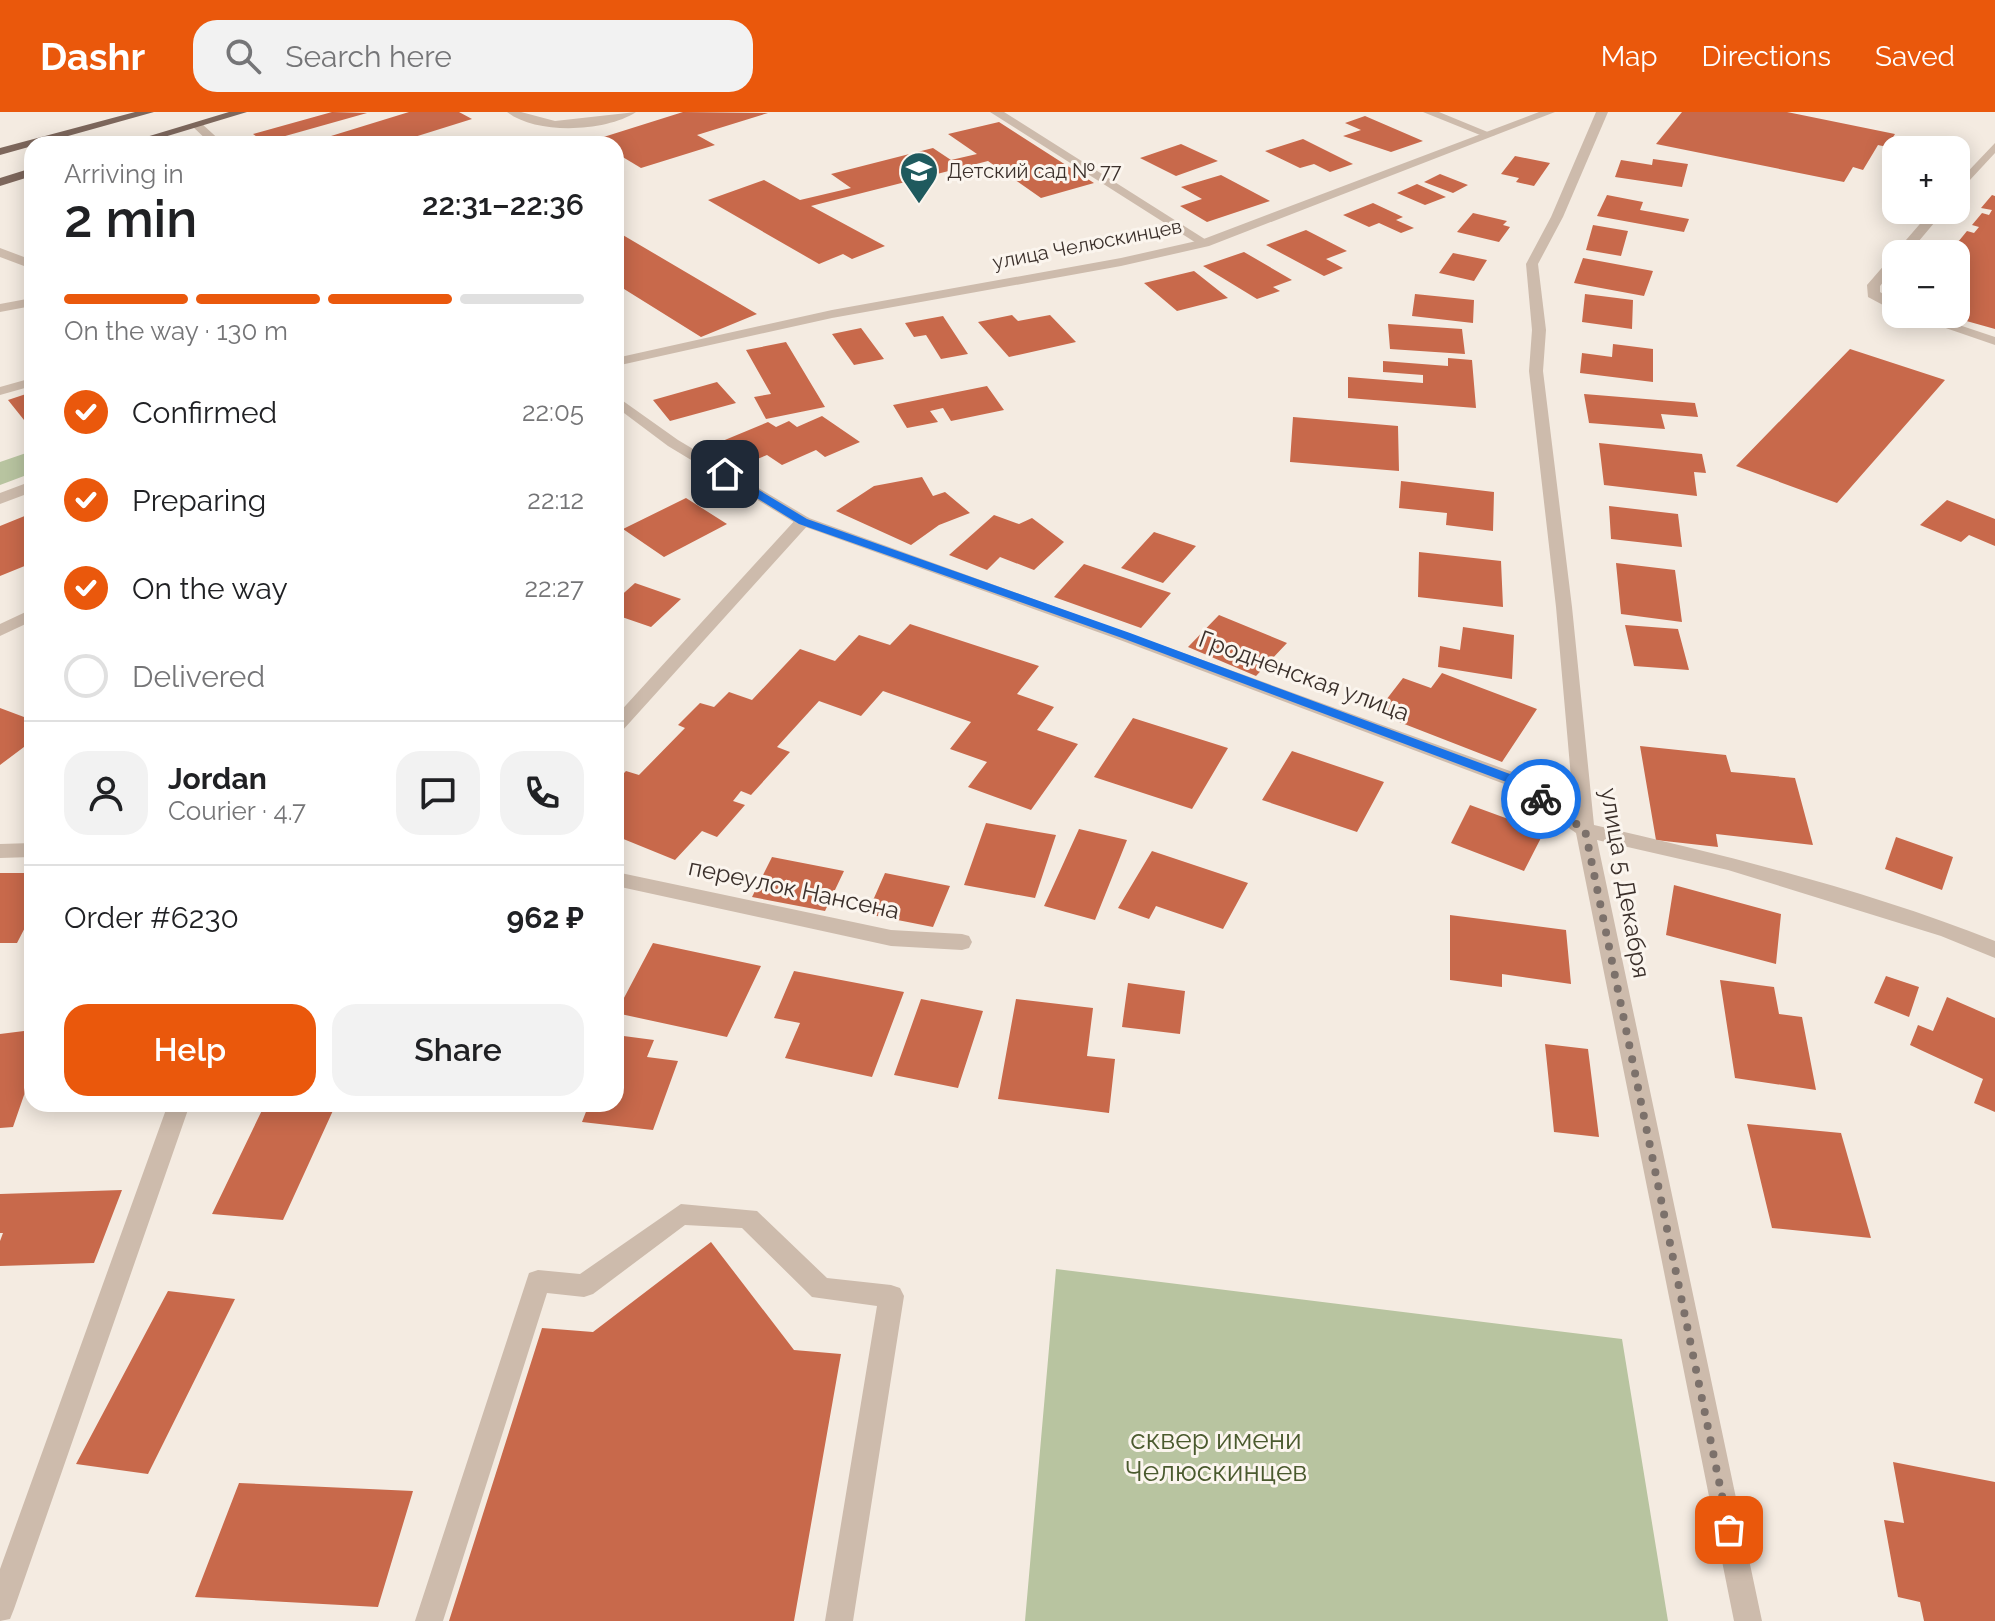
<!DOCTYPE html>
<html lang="en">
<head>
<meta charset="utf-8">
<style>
	body { margin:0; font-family:Raleway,sans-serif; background:#f2f2f2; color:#202124; height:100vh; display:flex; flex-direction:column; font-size:30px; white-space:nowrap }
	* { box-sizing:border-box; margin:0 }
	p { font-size:26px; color:#757577 }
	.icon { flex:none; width:44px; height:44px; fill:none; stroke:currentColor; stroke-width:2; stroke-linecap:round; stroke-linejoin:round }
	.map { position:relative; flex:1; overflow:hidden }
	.details { position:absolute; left:24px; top:24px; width:600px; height:976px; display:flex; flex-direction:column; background:#fff; border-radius:24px; box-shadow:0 4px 20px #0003 }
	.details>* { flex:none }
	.controls { position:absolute; left:1882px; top:24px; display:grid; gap:16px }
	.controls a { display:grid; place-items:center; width:88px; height:88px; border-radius:16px; background:#fff; box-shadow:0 4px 20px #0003; font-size:40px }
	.pin { position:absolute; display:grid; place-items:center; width:68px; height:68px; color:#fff; margin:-34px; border-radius:16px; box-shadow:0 4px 12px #0006 }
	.courier { position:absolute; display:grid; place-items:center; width:80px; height:80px; margin:-40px; border:6px solid #1a73e8; border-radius:50%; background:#fff; color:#222; box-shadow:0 2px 10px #0007 }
	.summary em { font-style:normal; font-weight:600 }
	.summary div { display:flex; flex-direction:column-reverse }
	.summary { display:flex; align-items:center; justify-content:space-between; height:136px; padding:0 40px }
	h1 { font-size:52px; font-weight:600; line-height:60px }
	.bar { display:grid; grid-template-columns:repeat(4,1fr); gap:12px 8px; align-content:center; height:96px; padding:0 40px }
	.bar i { height:10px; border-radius:6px; background:#e0e0e0 }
	.bar .current { background:#ea580c }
	.bar p { grid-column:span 4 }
	.line { display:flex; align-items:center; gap:20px; padding:0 40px; border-top:2px solid #e0e0e0 }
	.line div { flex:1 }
	.round { display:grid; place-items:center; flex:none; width:84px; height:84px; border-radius:24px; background:#f2f2f2 }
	ol { padding:0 40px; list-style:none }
	li { display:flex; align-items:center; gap:24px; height:88px }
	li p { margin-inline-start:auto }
	li .icon { padding:8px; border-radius:50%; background:#ea580c; color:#fff; stroke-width:4 }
	li:last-child { color:#757577 }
	li i { width:44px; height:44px; border:4px solid #e0e0e0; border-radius:50% }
	.button { display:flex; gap:16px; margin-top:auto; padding:16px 40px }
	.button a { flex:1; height:92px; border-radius:24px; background:#ea580c; color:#fff; font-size:32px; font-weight:600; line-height:92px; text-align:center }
	.button a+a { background:#f2f2f2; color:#202124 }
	header { display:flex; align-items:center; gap:48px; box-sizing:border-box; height:112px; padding:0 40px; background:#ea580c; color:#fff }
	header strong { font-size:38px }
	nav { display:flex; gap:44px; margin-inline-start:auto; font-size:28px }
	.search { width:560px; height:72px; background:#f2f2f2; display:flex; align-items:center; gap:20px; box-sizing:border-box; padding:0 28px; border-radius:24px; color:#757577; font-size:30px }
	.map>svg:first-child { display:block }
	.green { fill:#b8c4a0 }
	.building { fill:#c8694b }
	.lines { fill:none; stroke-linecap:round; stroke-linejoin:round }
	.lane { fill:#cdbbac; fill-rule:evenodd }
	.street { fill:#cdbbac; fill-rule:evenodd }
	.primary { fill:#7d675c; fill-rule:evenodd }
	.route { fill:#1a73e8 }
	.done { stroke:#7c716b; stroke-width:8; stroke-dasharray:0 14.4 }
	.labels { text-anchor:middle; stroke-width:6; stroke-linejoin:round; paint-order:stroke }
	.far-poi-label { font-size:20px; fill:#3b302b; stroke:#fbf5ee; text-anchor:start }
	.far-street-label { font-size:20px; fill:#3b302b; stroke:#fbf5ee }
	.street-label { font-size:24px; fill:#3b302b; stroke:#fbf5ee }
	.near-park-label { font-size:28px; fill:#4a5a2e; stroke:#fbf5ee }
</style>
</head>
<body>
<header>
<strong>Dashr</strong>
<div class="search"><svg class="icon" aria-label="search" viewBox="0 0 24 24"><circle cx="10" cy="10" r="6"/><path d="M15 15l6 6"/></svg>Search here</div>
<nav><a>Map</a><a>Directions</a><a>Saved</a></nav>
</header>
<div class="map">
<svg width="1995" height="1509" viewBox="0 0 1995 1509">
	<rect width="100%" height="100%" fill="#f4ebe1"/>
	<path class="green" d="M32 339V361L0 373V350Z
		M1056 1157 1622 1227 1668 1509H1025Z"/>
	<path class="building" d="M332 0 367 1 264 30 253 22Z
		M409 0H459L472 7 392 32H305Z
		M683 0 768 1 697 23 715 33 641 56 616 41V32H601L594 28Z
		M1682 0H1787L1895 22 1887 35 1878 33 1863 58 1853 55 1844 70 1656 32Z
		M1365 4 1423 29 1391 40 1343 24 1361 18 1345 11Z
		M999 10 1094 71 1041 86 988 49 811 94 885 134 852 147 843 142 819 152 708 88 764 68 800 88 851 76 831 62 933 36 951 48 977 42 948 22Z
		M1303 27 1353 52 1330 60 1314 52 1300 56 1265 39Z
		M1181 32 1218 49 1176 64 1140 46Z
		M1515 44 1550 51 1534 74 1516 70 1519 66 1501 62Z
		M1653 47 1688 52 1682 75 1615 65 1621 48 1652 53Z
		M1440 62 1468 73 1453 81 1424 70Z
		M1221 63 1270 89 1207 110 1180 94 1202 87 1181 75Z
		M1417 72 1446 85 1425 93 1397 81Z
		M1607 83 1643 90 1640 98 1689 107 1684 120 1597 104Z
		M1992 83 1995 84V217L1945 203 1956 202V142H1938L1941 139 1949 141 1967 119 1974 121 1979 115 1972 113 1982 101 1989 103 1992 98 1981 96Z
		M1373 91 1403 105 1396 108 1414 116 1401 121 1379 111 1369 115 1343 103Z
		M1473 101 1507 109 1503 113 1510 115 1499 130 1457 120Z
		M1593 113 1628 119 1621 144 1586 138Z
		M1306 118 1347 139 1326 147 1343 156 1324 164 1266 133Z
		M616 119 757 202 701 225 616 172Z
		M1244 140 1292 168 1273 175 1280 179 1257 187 1203 154Z
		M1453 141 1487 148 1474 169 1439 161Z
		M1583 146 1653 159 1644 184 1574 171Z
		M1194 159 1228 186 1177 199 1144 171Z
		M1415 182 1474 188 1473 211 1412 204Z
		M1585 182 1633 188 1632 217 1582 210Z
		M1012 203 1018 209 1050 203 1076 230 1009 245 978 210Z
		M943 204 968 242 941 247 926 223 914 225 905 211Z
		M1388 212 1462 217 1465 242 1390 237Z
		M861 216 884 247 854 253 832 222Z
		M786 230 825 295 766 307 754 285 771 282 746 238Z
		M1613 232 1653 237V270L1580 261 1582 241 1612 245Z
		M1850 237 1945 268 1837 391 1736 354Z
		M1448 246 1472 248 1476 296 1348 286V265L1423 271V263L1383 260V249L1448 254Z
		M717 270 736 291 670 309 653 288Z
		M987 274 1004 298 951 309 943 296 930 299 938 310 907 316 893 293Z
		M32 280V318L8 288Z
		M1584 282 1695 291 1698 305 1661 302 1665 317 1589 311Z
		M822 304 860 330 825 345 816 338 782 353 767 343 748 351 720 330 768 310 776 315 789 309 797 315Z
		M1293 305 1398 314 1399 359 1290 350Z
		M1599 331 1702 342 1706 361 1694 360 1697 384 1604 373Z
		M922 365 933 384 945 380 970 401 939 413 911 433 836 399 874 374Z
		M1401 369 1494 380 1493 419 1446 413 1447 401 1399 396Z
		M686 386 727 412 664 445 623 417Z
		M1947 388 1995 407V434L1969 423 1961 430 1920 413Z
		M1609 394 1678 402 1682 435 1611 427Z
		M32 401V451L0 464V414Z
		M994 403 1019 412 1032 406 1064 430 1034 458 1000 445 987 458 949 443Z
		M1154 420 1196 434 1163 471 1121 456Z
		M1419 440 1501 449 1503 495 1418 485Z
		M1616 451 1675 458 1682 510 1621 502Z
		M1084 452 1171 481 1141 516 1054 485Z
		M635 471 681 487 651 515 616 503V488Z
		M1219 503 1287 531 1256 564 1188 535Z
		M910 512 1039 554 1017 582 1054 595 1037 618 1078 632 1031 698 968 675 987 650 950 637 971 610 883 579 861 604 819 589 777 635 790 640 751 683 741 679 733 689 745 693 717 725 702 719 675 748 616 724V669L626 659 639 663 685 616 678 613 700 591 714 595 729 580 752 588 800 537 835 549 859 523 890 533Z
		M1625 513 1678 517 1689 558 1634 554Z
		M1463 515 1514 523 1512 567 1438 555 1440 534 1460 538Z
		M1442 561 1537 597 1502 650 1376 601 1403 566 1431 576Z
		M0 596 32 608V629L0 653Z
		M1133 606 1228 636 1192 697 1094 665Z
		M1640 634 1726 643 1731 660 1795 666 1813 733 1716 722 1718 735 1656 728Z
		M1292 639 1384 670 1357 720 1262 688Z
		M1470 693 1544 720 1524 759 1451 731Z
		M986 711 1056 723 1035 786 964 773Z
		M1079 717 1127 728 1095 808 1044 794Z
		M1896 725 1953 745 1942 778 1885 757Z
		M1152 739 1248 771 1223 817 1156 794 1149 807 1118 796Z
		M772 745 844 759 825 799 752 785Z
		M0 761H32V802L17 831H0Z
		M885 761 950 774 933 815 867 802Z
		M1674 773 1781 802 1776 852 1666 823Z
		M1450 803 1566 818 1571 872 1502 862V875L1450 868Z
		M653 831 761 854 727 925 616 901Z
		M794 859 904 880 872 965 785 946 800 911 774 906Z
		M1886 864 1919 875 1909 905 1874 891Z
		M1720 868 1774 875 1779 902 1802 905 1816 978 1735 966Z
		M1128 871 1185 879 1180 922 1122 915Z
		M1947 885 1995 906V1000L1974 991 1983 967 1910 933 1918 913 1933 919Z
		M921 887 983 899 958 976 894 963Z
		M1016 887 1093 896 1087 944 1115 947 1109 1001 998 987Z
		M32 918V960L13 1015 0 1016V922Z
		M616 923 654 928 647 945 678 949 653 1018 582 1010 589 992H616Z
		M1545 932 1588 937 1599 1025 1554 1020Z
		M265 992H336L283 1108 212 1102Z
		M1747 1012 1841 1021 1871 1126 1772 1116Z
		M122 1078 94 1151 0 1154V1129L3 1121H0V1082Z
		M711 1130 794 1238 841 1242 794 1509H449L542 1216 593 1220Z
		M168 1179 235 1187 148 1362 76 1352Z
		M1893 1350 1995 1370V1509H1924L1920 1490 1898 1485 1884 1408 1904 1411Z
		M239 1371 413 1379 378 1495 195 1485Z"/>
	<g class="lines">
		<path class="lane" d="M507 0H521L555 9 636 0C606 20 536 23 507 0Z
			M990 0H1004L1211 131 1201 134Z
			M1423 0H1439L1495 23 1485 25Z
			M197 10 201 11 224 32H211L191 13Z
			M1995 31V41L1956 83V72Z
			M1932 98H1945L1908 142H1896V155L1880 174V180L1896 190V200L1868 185 1867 173Z
			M0 136 32 148V157L0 145Z
			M32 186V194L0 200V192Z
			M1905 202H1926L1995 225V233Z
			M32 266V274L0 283V275Z
			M32 369V380L0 392V381Z
			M803 404 809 406V412L622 619 616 621V604L797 406Z
			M681 1092 757 1099 827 1166 891 1173 900 1176 904 1184 853 1509H825L877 1194 812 1185 742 1116 685 1113 593 1182 584 1185 547 1181 443 1509H415L529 1161 538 1158 580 1162Z"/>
		<path class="street" d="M1539 0H1555L1209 134 1121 154 832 206 616 254V246L832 198 1121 146 1201 128Z
			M1596 0H1608L1563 105 1538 152 1546 218 1543 259 1572 495 1594 713C1729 744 1866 778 1995 829V846L1941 824 1728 758 1597 728 1762 1509H1734L1576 721 1507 673 1120 528 797 412 668 334 616 295V284L678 328 809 406 1521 663 1574 700 1556 495 1529 259 1532 218 1526 152 1551 105Z
			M32 497V509L0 524V512Z
			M32 731V745L0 746V732Z
			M616 760 891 818 962 822 969 824 972 830 969 836 962 838 891 834 616 774Z
			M168 992H190L14 1497 10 1507 0 1509V1457Z"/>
		<path class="primary" d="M135 0H154L0 43V36Z
			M229 0H247L141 32H123Z
			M32 56V64L0 74V66Z"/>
	</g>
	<path class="route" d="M721 360H729L807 407 1130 521 1518 665 1547 687 1546 690H1537L1509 671 1122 526 799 412 721 364Z"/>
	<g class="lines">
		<path class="done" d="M1541 687 1585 718 1729 1418"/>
	</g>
	<defs>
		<g id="school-pin" transform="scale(2)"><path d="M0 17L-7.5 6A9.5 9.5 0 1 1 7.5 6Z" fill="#1f5a5e" stroke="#fbf5ee"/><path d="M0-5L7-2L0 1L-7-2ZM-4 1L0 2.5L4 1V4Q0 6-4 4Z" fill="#fff"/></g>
	</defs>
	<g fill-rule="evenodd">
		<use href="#school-pin" x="919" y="59"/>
	</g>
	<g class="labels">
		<g class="far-poi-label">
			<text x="947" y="66">Детский сад № 77</text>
		</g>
		<g class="far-street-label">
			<text transform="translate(1087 132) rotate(-11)" y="7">улица Челюскинцев</text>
		</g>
		<g class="street-label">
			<text transform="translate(1304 564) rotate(20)" y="8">Гродненская улица</text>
			<text transform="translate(1625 771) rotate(80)" y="8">улица 5 Декабря</text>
			<text transform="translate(794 777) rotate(12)" y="8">переулок Нансена</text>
		</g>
		<g class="near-park-label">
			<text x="1216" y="1337">сквер имени<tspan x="1216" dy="32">Челюскинцев</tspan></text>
		</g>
	</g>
</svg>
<div class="controls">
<a>+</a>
<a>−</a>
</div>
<div class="pin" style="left:1729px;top:1418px;background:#ea580c"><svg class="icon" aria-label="bag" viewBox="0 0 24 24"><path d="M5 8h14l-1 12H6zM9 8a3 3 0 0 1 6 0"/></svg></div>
<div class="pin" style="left:725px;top:362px;background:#1f2937"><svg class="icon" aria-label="home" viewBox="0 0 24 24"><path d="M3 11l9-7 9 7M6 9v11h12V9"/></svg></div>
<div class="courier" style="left:1541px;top:687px"><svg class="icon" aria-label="bike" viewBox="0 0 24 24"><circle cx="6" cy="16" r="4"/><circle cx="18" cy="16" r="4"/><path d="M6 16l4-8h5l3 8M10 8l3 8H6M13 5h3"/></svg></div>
<section class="details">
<div class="summary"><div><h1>2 min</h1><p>Arriving in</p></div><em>22:31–22:36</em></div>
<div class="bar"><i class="current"></i><i class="current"></i><i class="current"></i><i></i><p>On the way · 130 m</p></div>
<ol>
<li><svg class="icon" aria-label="check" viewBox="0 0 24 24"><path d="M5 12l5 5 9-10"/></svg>Confirmed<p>22:05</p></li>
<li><svg class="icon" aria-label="check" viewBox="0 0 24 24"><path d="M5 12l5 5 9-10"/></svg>Preparing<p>22:12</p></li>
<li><svg class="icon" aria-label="check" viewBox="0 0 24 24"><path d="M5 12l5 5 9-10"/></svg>On the way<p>22:27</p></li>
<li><i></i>Delivered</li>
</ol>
<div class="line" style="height:144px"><a class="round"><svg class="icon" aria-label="person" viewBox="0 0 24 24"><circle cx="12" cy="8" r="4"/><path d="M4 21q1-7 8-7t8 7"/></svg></a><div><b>Jordan</b><p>Courier · 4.7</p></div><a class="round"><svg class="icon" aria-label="chat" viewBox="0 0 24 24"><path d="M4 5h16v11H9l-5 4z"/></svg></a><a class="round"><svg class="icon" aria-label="phone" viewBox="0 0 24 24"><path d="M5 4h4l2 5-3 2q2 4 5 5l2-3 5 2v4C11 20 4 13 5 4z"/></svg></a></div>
<div class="line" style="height:104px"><div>Order #6230</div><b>962 ₽</b></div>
<div class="button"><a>Help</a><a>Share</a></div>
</section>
</div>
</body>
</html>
